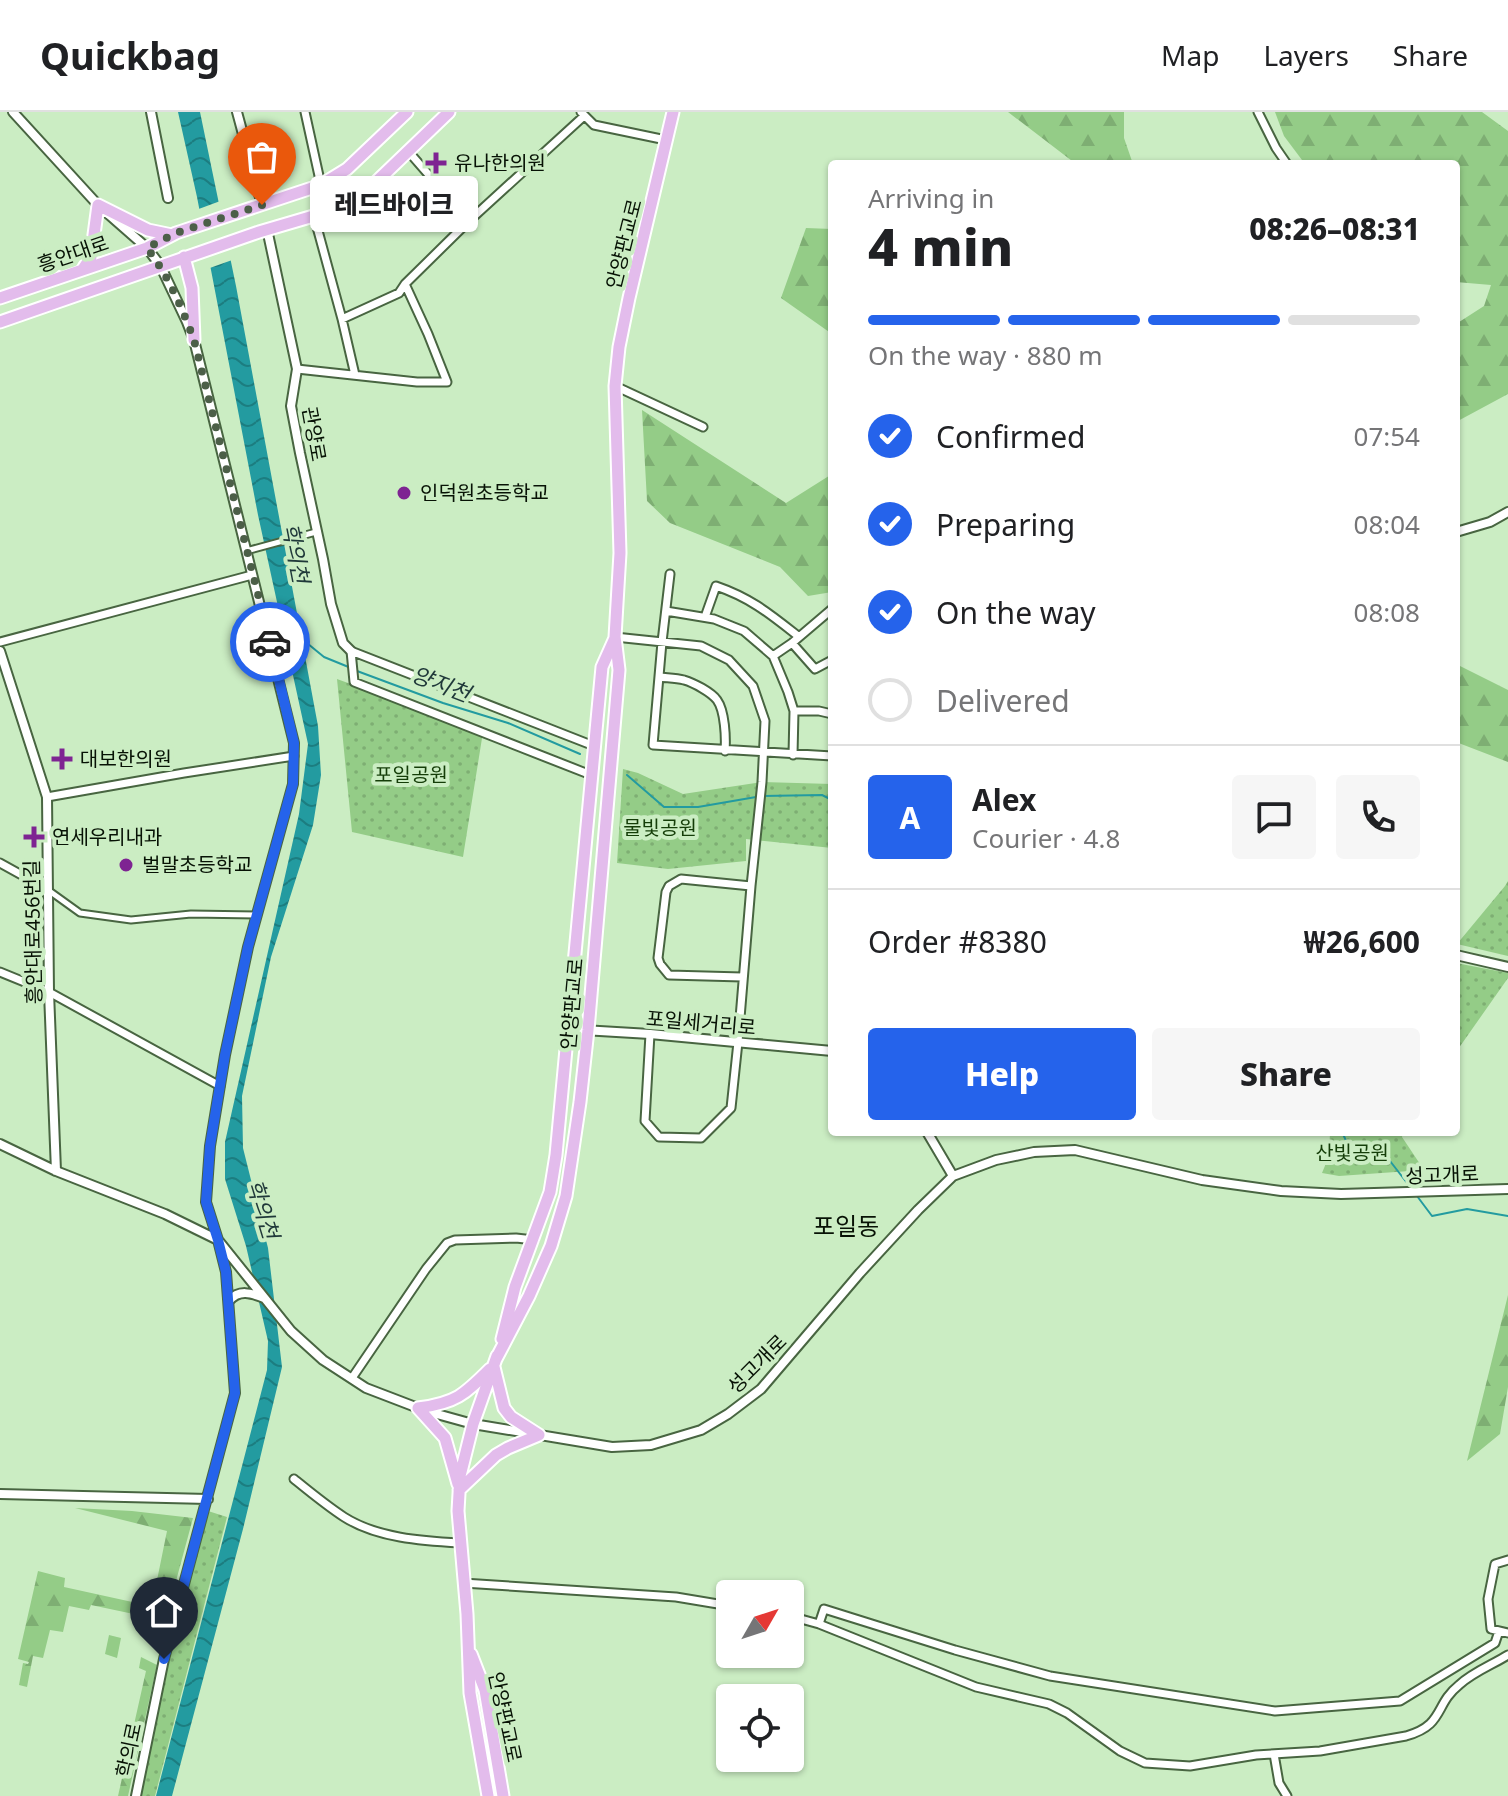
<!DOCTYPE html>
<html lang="en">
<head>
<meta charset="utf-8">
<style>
	body { margin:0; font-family:"Noto Sans","Noto Sans KR",sans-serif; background:#f6f6f6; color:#202124; height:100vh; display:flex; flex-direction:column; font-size:30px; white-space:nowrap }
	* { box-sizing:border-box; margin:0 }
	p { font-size:26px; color:#757577 }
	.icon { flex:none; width:44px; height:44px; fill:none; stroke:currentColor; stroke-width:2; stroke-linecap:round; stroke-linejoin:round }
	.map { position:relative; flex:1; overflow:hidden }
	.details { position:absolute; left:828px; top:48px; width:632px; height:976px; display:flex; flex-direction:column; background:#fff; border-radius:8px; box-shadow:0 2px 6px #0004 }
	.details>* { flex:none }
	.needle { width:52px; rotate:51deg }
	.tools { position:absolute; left:716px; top:1468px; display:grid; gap:16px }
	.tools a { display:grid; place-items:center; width:88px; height:88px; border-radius:8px; background:#fff; box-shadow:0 2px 6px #0004; font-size:40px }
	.pin { position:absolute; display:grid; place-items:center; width:68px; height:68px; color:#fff; margin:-82px -34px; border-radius:50% 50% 50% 0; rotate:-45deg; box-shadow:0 0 8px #0007 }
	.pin .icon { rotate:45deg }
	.courier { position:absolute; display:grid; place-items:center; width:80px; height:80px; margin:-40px; border:6px solid #2563eb; border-radius:50%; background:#fff; color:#222; box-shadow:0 2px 10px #0007 }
	.bubble { position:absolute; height:56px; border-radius:8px; background:#fff; box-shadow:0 2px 6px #0004; font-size:26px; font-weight:800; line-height:56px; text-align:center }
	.summary em { font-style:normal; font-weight:800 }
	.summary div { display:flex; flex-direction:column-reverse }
	.summary { display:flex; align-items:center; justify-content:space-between; height:136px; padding:0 40px }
	h1 { font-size:52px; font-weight:800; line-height:60px }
	.bar { display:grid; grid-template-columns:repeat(4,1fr); gap:12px 8px; align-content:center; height:96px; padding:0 40px }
	.bar i { height:10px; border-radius:6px; background:#e0e0e0 }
	.bar .on { background:#2563eb }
	.bar p { grid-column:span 4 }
	.line { display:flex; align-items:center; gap:20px; padding:0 40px; border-top:2px solid #e0e0e0 }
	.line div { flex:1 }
	.round { display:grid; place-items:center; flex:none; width:84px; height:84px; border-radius:8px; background:#f6f6f6 }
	ol { padding:0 40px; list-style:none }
	li { display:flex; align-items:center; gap:24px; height:88px }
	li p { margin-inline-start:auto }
	li .icon { padding:8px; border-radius:50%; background:#2563eb; color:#fff; stroke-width:4 }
	li:last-child { color:#757577 }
	li i { width:44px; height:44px; border:4px solid #e0e0e0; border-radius:50% }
	.button { display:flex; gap:16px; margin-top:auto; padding:16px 40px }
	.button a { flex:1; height:92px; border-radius:8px; background:#2563eb; color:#fff; font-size:32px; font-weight:800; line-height:92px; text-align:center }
	.button a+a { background:#f6f6f6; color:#202124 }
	header { display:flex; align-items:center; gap:48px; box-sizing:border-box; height:112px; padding:0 40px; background:#fff; border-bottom:2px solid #e0e0e0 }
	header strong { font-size:38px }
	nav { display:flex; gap:44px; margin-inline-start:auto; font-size:28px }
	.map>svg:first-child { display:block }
	.forest { fill:url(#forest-firs) }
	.park { fill:url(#park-dots) }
	.water { fill:url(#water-waves) }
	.pier { fill:#cbedc3 }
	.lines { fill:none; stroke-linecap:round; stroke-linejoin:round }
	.stream { stroke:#239ba0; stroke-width:2 }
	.pedestrian-casing { stroke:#486541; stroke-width:9 }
	.minor-casing { stroke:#486541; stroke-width:11 }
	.tertiary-casing { stroke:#486541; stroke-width:12 }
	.primary-casing { stroke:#fff; stroke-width:15 }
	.pedestrian { stroke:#fff; stroke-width:5 }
	.minor { stroke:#fff; stroke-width:7 }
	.tertiary { stroke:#fff; stroke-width:8 }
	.primary { stroke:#e3bcec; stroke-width:11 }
	.done { stroke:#4c5f48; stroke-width:8; stroke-dasharray:0 14.4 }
	.route { stroke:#2563eb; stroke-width:10 }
	.poi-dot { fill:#7e2492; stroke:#cbedc3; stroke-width:3 }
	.labels { text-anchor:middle; stroke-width:8; stroke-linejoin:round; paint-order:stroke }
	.poi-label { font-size:20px; fill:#071205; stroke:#cbedc3; text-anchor:start }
	.street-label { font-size:20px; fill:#071205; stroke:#cbedc3 }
	.park-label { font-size:20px; fill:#143d08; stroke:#cbedc3 }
	.water-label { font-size:22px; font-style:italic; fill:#1f3839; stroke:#cbedc3 }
	.quarter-label { font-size:24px; fill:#071205; stroke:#cbedc3 }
</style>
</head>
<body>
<header>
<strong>Quickbag</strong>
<nav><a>Map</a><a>Layers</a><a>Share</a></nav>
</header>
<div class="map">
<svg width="1508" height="1684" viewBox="0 0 1508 1684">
	<defs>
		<pattern id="forest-firs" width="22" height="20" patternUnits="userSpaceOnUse" patternTransform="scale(2)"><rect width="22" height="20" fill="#94cc87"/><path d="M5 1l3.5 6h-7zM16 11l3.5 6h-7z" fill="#7eae73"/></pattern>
		<pattern id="park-dots" width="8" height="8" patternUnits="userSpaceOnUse" patternTransform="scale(2)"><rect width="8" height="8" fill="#94cc87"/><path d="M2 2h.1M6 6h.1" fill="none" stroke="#7eae73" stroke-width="1.8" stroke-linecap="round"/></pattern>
		<pattern id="water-waves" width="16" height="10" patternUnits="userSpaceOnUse" patternTransform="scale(2)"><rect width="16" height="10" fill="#239ba0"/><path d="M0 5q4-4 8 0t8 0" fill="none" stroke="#1c7d80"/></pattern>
	</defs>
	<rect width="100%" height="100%" fill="#cbedc3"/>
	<path class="forest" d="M1008 0H1124V26L1133 52H1076Z
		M1275 0H1482L1508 19V282L1456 310V212L1484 194 1491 173 1456 170V52H1305L1284 24Z
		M806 116 832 117V222L781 186Z
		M642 298 786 391 832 362V480L808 484 780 455 670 411 647 389Z
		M1456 552 1508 578V650L1456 630Z
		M1508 1183V1275L1500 1322 1467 1349Z
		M75 1396 132 1399 193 1406 162 1521 151 1518 161 1481 155 1478 167 1419Z
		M38 1459 65 1466 64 1475 146 1493 143 1504 91 1493 89 1498 69 1494 63 1520 50 1518 43 1546 33 1544 27 1575 19 1573 23 1551 28 1552 29 1550 18 1547Z
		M109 1523 121 1526 117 1546 105 1542Z
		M141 1545 157 1553 128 1684H118L146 1559 139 1556Z"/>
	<path class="park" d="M337 567 483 620 463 745 352 720Z
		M623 657 638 661 683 682 762 670 832 672V736L746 727V749L668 757 617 751Z
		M1508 769V844L1457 832 1505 774Z
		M1456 851 1508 861V866L1456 940Z
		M1330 1020H1403L1402 1025 1424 1058 1339 1064 1322 1061 1329 1044Z
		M208 1399 227 1405 155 1684H140L168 1548Z"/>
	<path class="water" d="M178 0H200L236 174 318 614 321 663 313 713 271 845 242 984 243 1036 268 1136 282 1255 243 1417 172 1684H156L267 1258 268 1229 246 1134 225 1067V1030L299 702 308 632 258 403 197 85Z"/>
	<path class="pier" d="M223 88 235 147 207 157 196 98Z"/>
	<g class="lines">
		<path class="stream" d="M302 527 324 545 351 556
			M357 559 443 591 508 611 580 642
			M627 663 664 695H698L756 685
			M762 684 822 683 832 688
			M1342 1020 1349 1035 1390 1049 1411 1076
			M1417 1084 1432 1104 1467 1097 1508 1104"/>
		<g class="pedestrian-casing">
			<path id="pedestrian" d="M246 439 316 420
				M48 778 80 801 131 808 191 802 257 803"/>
		</g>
		<g class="minor-casing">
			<path id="minor" d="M305 0 321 73
				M581 0 594 13 666 28
				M1258 0 1276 36 1287 52
				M408 39 469 109
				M314 104 342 207 399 181 405 172 469 109 584 4
				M342 207 355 263
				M297 257 417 270H447L428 222 405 172
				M615 274 703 315
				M670 462 662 530 653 633 832 644
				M666 499 714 507 744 519 773 544 788 580 794 599 793 643
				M705 505 716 474C751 486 770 502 798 524
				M615 525 701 534 729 548 753 574 765 609 762 670 751 774 738 930 731 996 701 1026 659 1025 645 1009 650 922
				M0 530 252 463
				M792 531 815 557 832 548
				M773 544 792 531 832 497
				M659 565C667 566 676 566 684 568 694 571 711 580 717 588 725 599 726 626 725 639
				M794 599H819L832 602
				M591 663 354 570 351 539 594 634
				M47 685 184 661 294 644
				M0 751 47 777
				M0 860 49 880 220 974
				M742 865 669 863 660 852 658 846 666 780 669 774 681 767 751 774
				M352 1266 426 1157 447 1131 455 1128 516 1126 534 1128
				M294 1367C310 1380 327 1394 344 1405 377 1426 422 1429 460 1431
				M1508 1448 1495 1452 1488 1487 1491 1517 1508 1521
				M463 1471 676 1485 730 1494
				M790 1504 819 1512 976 1575 1049 1592 1067 1601 1120 1639 1145 1651 1190 1654 1256 1643 1320 1639 1406 1624C1445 1613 1434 1593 1459 1573 1473 1560 1492 1553 1508 1543
				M819 1512 824 1497 955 1538 1050 1564 1275 1599 1400 1589 1495 1531 1499 1519
				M1274 1642 1279 1671 1287 1684"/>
		</g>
		<g class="tertiary-casing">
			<path id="tertiary" d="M13 0 98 93 147 136 160 153 187 210 194 228 294 631 293 672 248 835 225 943 210 1034 206 1090 218 1128 226 1160 235 1281 164 1547 136 1684
				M151 0 168 86
				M237 0 262 93
				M267 117 297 257 291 294 300 341 323 447 331 492 343 531 351 539
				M1456 420 1490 410 1508 400
				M0 539 47 685 49 880 56 1059
				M1456 843 1508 855
				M566 917 650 922 832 939
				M927 1020 953 1064
				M0 1032 56 1059 165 1102 218 1128 291 1219 323 1248 366 1276 426 1299 473 1312 612 1335 651 1333 701 1318 728 1302 761 1277 860 1161 918 1098 953 1064 996 1048 1034 1040 1075 1038 1202 1068 1281 1079 1341 1082 1508 1077
				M229 1189C239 1177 251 1181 264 1186
				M0 1382 208 1387"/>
		</g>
		<g class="primary-casing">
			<path id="primary" d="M184 145 192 176 194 228
				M83 157 91 145 98 93 148 118 172 123
				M0 186 147 136 176 121 321 73 347 57 407 0
				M0 210 259 120 327 100 352 88 375 71 449 0
				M502 1227 515 1175 550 1080 556 1043 602 555 615 526
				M496 1247 529 1184 551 1134 566 1084 580 990 588 918 619 558 615 525 620 441 615 274 619 235 629 186 673 0
				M494 1255 504 1296 511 1305 539 1323
				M418 1296 445 1326 458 1372
				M418 1296C456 1291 464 1283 490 1257
				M459 1378 496 1343 508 1336 539 1323
				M471 1542 485 1578 503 1684
				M488 1684 470 1581 467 1502 458 1399 460 1364 473 1312 497 1244"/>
		</g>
		<use href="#pedestrian" class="pedestrian"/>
		<use href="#minor" class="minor"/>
		<use href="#tertiary" class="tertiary"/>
		<use href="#primary" class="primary"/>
	</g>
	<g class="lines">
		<path class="done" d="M262 93 176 121 147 136C168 163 182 196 194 228L270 530"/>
		<path class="route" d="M164 1547 235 1281 226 1160 218 1128 206 1090 210 1034 225 943 248 835 293 672 294 631 270 530"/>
	</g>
	<g class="poi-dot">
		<path d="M432 39h8v8h8v8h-8v8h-8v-8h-8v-8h8z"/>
		<circle cx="404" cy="381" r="8"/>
		<path d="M58 635h8v8h8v8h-8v8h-8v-8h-8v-8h8z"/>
		<path d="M30 713h8v8h8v8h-8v8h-8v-8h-8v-8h8z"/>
		<circle cx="126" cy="753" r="8"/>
	</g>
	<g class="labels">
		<g class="poi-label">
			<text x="454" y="58">유나한의원</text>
			<text x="420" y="388">인덕원초등학교</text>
			<text x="80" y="654">대보한의원</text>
			<text x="52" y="732">연세우리내과</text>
			<text x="142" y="760">벌말초등학교</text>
		</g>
		<g class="street-label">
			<text transform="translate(624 132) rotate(-76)" y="7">안양판교로</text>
			<text transform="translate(73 142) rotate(-19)" y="7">흥안대로</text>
			<text transform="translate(314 322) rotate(80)" y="7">관양로</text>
			<text transform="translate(33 820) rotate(-91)" y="7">흥안대로456번길</text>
			<text transform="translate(572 892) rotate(-85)" y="7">안양판교로</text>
			<text transform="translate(701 911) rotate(5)" y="7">포일세거리로</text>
			<text transform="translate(1442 1063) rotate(-2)" y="7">성고개로</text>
			<text transform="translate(757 1252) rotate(-45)" y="7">성고개로</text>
			<text transform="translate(505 1605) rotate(78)" y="7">안양판교로</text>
			<text transform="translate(129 1638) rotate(-78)" y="7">학의로</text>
		</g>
		<g class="park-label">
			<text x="411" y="670">포일공원</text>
			<text x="660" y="723">물빛공원</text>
			<text x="1352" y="1048">산빛공원</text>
		</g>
		<g class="water-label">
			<text transform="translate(296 441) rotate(79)" y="8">학의천</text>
			<text transform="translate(441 572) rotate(21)" y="8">양지천</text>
			<text transform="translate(263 1097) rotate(73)" y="8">학의천</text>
		</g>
		<g class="quarter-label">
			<text x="846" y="1123">포일동</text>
		</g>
	</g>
</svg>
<div class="tools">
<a><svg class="needle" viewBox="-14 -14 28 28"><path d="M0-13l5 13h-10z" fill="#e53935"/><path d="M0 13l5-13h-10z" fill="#757577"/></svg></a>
<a><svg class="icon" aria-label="locate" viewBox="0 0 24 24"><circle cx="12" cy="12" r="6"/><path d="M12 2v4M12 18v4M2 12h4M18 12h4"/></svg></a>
</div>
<div class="pin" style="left:262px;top:93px;background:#ea580c"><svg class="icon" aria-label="bag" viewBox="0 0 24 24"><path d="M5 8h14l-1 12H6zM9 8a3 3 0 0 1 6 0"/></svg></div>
<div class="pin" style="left:164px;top:1547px;background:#1f2937"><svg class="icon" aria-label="home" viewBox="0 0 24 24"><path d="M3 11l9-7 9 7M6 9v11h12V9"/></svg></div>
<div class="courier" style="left:270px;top:530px"><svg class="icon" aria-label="car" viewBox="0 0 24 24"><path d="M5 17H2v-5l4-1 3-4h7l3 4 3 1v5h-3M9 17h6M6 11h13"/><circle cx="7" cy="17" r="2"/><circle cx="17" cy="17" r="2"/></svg></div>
<div class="bubble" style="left:310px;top:64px;width:168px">레드바이크</div>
<section class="details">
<div class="summary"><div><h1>4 min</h1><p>Arriving in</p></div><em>08:26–08:31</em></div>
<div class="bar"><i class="on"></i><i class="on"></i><i class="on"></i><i></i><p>On the way · 880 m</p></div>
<ol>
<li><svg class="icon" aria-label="check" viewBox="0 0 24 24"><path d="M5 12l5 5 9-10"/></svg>Confirmed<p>07:54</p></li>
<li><svg class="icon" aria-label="check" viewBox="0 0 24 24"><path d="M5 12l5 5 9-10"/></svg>Preparing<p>08:04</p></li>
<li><svg class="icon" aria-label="check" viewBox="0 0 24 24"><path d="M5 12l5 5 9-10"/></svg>On the way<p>08:08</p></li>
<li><i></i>Delivered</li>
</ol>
<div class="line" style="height:144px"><b class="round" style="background:#2563eb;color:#fff">A</b><div><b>Alex</b><p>Courier · 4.8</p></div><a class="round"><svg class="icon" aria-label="chat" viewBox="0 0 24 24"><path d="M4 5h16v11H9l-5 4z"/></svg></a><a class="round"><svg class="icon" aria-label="phone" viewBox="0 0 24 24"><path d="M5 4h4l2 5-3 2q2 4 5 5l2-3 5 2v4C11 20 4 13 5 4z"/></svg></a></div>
<div class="line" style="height:104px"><div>Order #8380</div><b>₩26,600</b></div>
<div class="button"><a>Help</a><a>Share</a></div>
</section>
</div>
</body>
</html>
